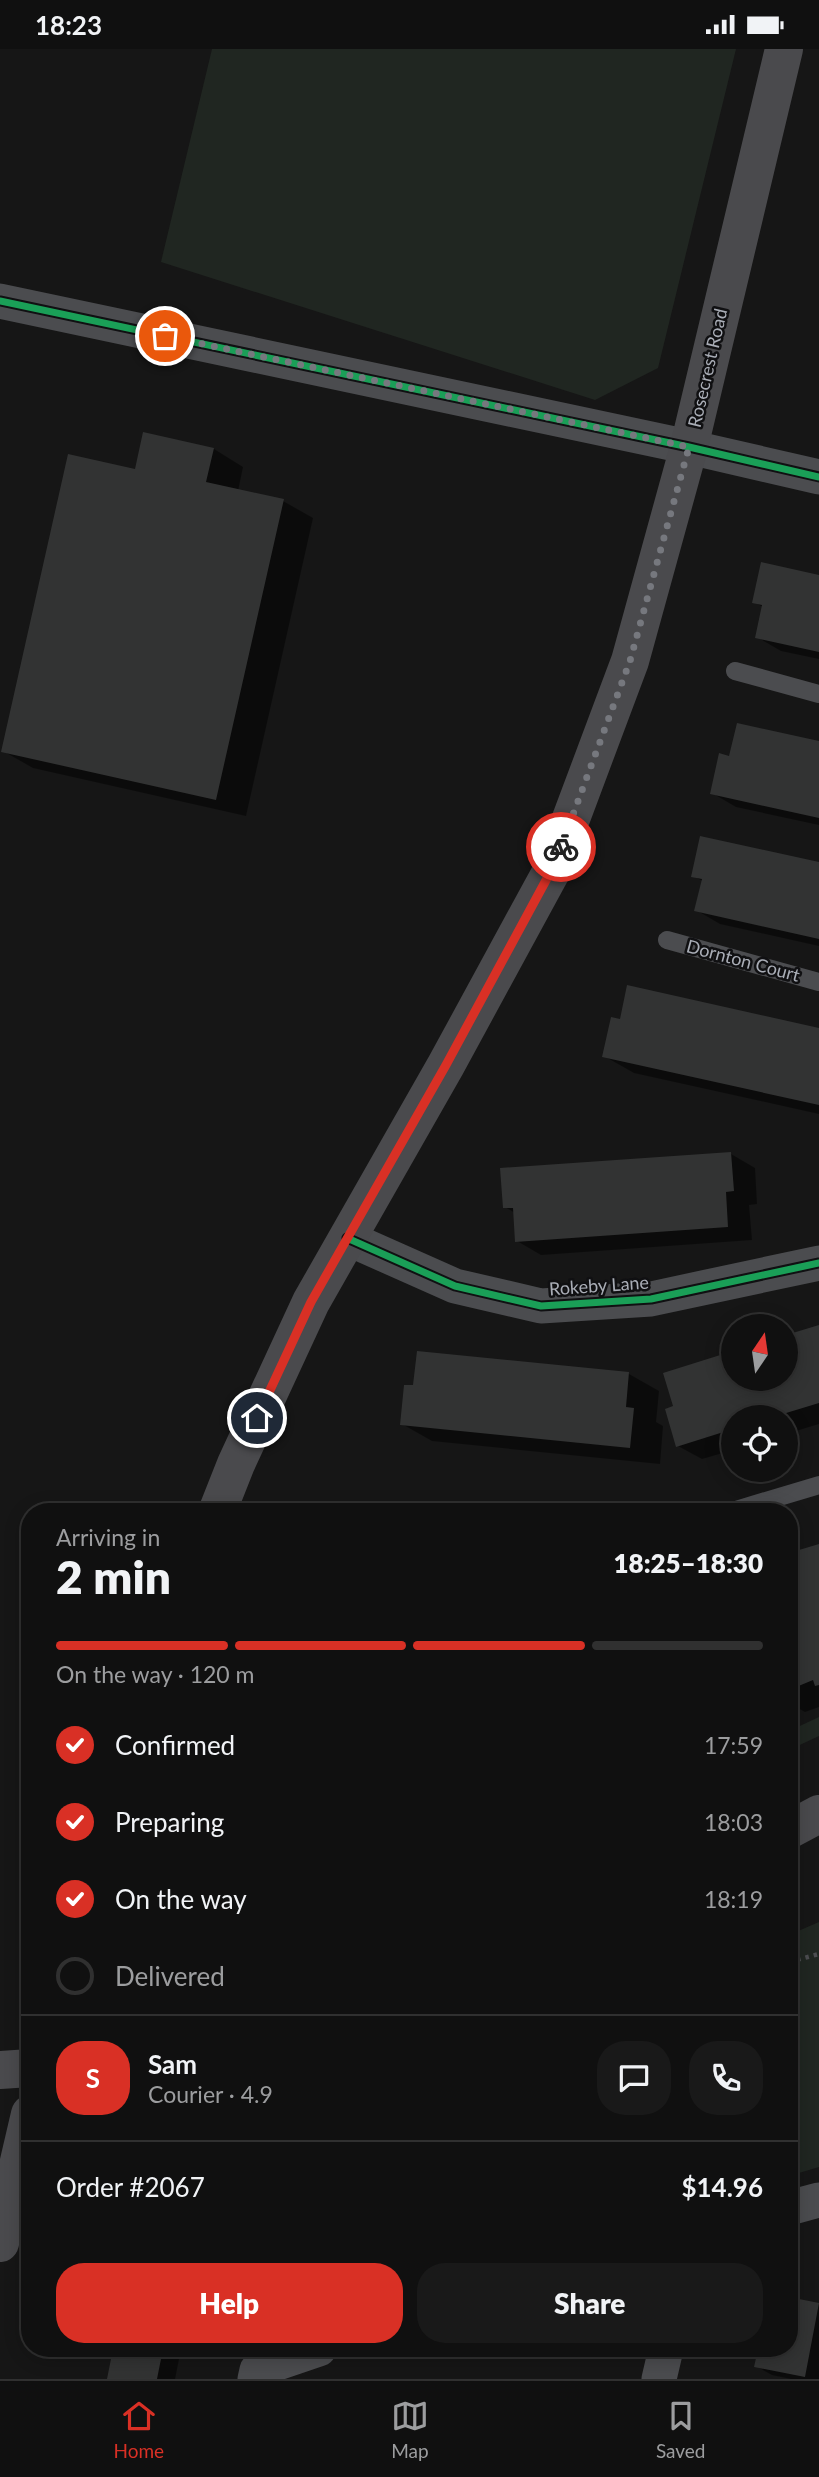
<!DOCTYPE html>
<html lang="en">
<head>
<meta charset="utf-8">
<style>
	body { margin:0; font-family:Lato,sans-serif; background:#191919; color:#f1f3f6; height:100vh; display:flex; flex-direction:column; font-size:26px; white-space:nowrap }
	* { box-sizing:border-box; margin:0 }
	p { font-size:23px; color:#9c9d9f }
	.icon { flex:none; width:38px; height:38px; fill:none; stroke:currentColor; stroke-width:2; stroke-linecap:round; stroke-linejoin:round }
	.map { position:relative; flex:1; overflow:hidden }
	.side { position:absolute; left:21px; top:1454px; width:777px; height:854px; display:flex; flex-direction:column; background:#101010; border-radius:28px; box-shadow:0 4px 18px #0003,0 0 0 2px #303030 }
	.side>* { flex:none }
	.needle { width:46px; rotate:13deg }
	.buttons { position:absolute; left:721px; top:1265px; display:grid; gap:14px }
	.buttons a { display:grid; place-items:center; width:77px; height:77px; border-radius:50%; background:#101010; box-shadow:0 4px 18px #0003,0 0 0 2px #303030; font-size:35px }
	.pin { position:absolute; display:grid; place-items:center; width:60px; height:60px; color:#fff; margin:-30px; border:4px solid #fff; border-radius:50%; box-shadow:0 2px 7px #0007 }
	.courier { position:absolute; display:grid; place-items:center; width:70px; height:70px; margin:-35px; border:5px solid #d93025; border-radius:50%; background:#fff; color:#222; box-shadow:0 2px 9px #0007 }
	.headline em { font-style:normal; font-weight:800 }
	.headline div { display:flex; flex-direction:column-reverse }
	.headline { display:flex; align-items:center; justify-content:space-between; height:119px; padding:0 35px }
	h1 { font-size:46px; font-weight:800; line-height:52px }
	.bar { display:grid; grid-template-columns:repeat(4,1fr); gap:10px 7px; align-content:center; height:84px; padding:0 35px }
	.bar i { height:9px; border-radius:5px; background:#303030 }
	.bar .active { background:#d93025 }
	.bar p { grid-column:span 4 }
	.line { display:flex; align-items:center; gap:18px; padding:0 35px; border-top:2px solid #303030 }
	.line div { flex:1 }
	.round { display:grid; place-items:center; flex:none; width:74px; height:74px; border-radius:28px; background:#191919 }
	ol { padding:0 35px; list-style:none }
	li { display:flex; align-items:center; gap:21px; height:77px }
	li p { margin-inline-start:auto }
	li .icon { padding:7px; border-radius:50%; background:#d93025; color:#fff; stroke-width:4 }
	li:last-child { color:#9c9d9f }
	li i { width:38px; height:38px; border:4px solid #303030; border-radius:50% }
	.cta { display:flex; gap:14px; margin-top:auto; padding:14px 35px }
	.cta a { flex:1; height:80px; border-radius:28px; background:#d93025; color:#fff; font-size:28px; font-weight:800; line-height:80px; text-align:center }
	.cta a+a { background:#191919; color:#f1f3f6 }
	.status { display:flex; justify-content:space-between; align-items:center; height:49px; padding:0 35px; background:#101010; direction:ltr }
	.status svg { height:19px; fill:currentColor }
	.tabs { display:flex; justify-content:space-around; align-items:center; height:98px; border-top:2px solid #303030; background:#101010; font-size:19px; color:#9c9d9f }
	.tabs a { display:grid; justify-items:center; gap:4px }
	.tabs .active { color:#d93025 }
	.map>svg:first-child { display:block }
	.green { fill:#202621 }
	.shadow { fill:#0007 }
	.building { fill:#323333 }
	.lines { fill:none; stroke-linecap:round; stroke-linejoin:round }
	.path { stroke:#4c4d50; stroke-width:4.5; stroke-dasharray:3.5 5; stroke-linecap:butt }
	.lane { stroke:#4b4c4f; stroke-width:18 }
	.street { stroke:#4b4c4f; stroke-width:35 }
	.secondary { stroke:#4a4a4d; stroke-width:38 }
	.cycleway-casing { stroke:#101012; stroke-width:11 }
	.cycleway { stroke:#1a9f57; stroke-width:7 }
	.done { stroke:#76787e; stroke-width:7; stroke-dasharray:0 12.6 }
	.route { stroke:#d93025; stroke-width:9 }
	.labels { text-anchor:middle; stroke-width:5; stroke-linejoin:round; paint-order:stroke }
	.street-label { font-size:18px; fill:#a9adb6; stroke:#101012 }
</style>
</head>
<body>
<div class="status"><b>18:23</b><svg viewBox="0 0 49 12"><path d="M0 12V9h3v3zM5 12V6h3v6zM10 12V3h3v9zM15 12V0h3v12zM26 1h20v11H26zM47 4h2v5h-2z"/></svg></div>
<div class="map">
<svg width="819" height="2330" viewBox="0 0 819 2330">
	<rect width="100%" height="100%" fill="#161616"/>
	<path class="green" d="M212 0H736L658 319 595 351 161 213Z
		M819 1668V1687L789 1701V1682Z
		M819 1873V2118L789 2127V1886Z"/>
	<path class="shadow" d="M214 400 243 418 238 442 283 452 313 469 246 767 33 719 3 702 137 422Z
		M819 528V610L781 602 757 588 763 558 754 553Z
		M819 694V776L736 758 712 744Z
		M819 815V897L720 875 696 861 703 832 693 827Z
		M819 981V1065L634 1024 604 1007Z
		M731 1105 755 1119 757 1155 749 1156 752 1191 541 1206 517 1192 515 1164 505 1158Z
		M819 1278V1375L786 1385V1368H733V1401L702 1410 678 1397 676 1358 665 1325 733 1304V1330H786V1288Z
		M629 1325 659 1342 656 1373 663 1377 660 1415 432 1392 402 1375Z
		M819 1497V1658L805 1663 789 1654V1506Z
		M789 2250 819 2256V2330H791L772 2326 756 2317 759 2300H789Z
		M115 2300H181L175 2330H108Z"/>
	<path class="building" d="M143 383 214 399 206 433 284 450 216 751 1 703 68 405 135 420Z
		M761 513 819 526V603L755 589 762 556 752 554Z
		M737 674 819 692V769L710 745 719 704 729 707Z
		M700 787 819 813V890L694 862 702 830 691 828Z
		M627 936 819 979V1056L602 1008 611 968 620 970Z
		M731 1103 734 1142 726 1143 728 1178 515 1193 513 1159H503L500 1119Z
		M819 1276V1354L773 1368H733V1380L676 1398 665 1360 673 1357 663 1324 733 1302V1330H786V1286Z
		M417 1302 629 1323 626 1358 634 1359 630 1399 400 1376 404 1336H413Z
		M819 1495V1636L815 1637 813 1631 789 1641V1504Z
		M789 2248 819 2254 805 2328 754 2318 758 2300H789Z
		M113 2300H163L157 2330H107Z"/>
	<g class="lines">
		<path class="path" d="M789 1913 819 1905"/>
		<path class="lane" d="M735 622 819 645
			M667 891 819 933
			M729 1463 819 1436"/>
		<path class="street" d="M0 252 689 398 819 428
			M347 1189 455 1237 541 1257 651 1250 819 1214
			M789 2159 819 2151
			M255 2330 257 2321 319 2300
			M659 2330 666 2300"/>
		<path class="secondary" d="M217 1463 236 1415 311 1253 446 1016 551 823 630 612 689 398 784 0
			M789 1781 819 1765
			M0 2021 30 2019
			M0 2194 30 2065"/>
		<g class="cycleway-casing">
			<path id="cycleway" d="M0 252 689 398 819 428
				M347 1189 455 1237 541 1257 651 1250 819 1214"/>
		</g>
		<use href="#cycleway" class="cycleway"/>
	</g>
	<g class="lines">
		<path class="done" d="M165 287 689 398 630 612 561 798"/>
		<path class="route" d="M257 1369 311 1253 446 1016 551 822 561 798"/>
	</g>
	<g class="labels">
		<g class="street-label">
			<text transform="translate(708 319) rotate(-77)" y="6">Rosecrest Road</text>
			<text transform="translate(743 912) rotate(15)" y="6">Dornton Court</text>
			<text transform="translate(599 1237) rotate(-4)" y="6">Rokeby Lane</text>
		</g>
	</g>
</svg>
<div class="buttons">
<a><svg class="needle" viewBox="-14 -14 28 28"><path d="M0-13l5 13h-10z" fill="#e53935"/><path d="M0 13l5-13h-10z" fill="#9c9d9f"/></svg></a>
<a><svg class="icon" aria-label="locate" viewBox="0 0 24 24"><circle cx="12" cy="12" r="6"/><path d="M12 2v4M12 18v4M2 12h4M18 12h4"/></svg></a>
</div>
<div class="pin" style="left:165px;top:287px;background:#ea580c"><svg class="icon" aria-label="bag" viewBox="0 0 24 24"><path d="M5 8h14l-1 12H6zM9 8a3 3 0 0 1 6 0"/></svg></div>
<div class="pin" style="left:257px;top:1369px;background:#1f2937"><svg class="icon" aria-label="home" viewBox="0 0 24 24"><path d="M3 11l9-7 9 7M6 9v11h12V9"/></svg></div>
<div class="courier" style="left:561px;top:798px"><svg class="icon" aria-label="bike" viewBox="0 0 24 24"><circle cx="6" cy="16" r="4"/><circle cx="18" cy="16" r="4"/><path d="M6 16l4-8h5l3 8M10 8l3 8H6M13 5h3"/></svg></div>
<section class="side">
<div class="headline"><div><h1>2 min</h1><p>Arriving in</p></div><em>18:25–18:30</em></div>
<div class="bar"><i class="active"></i><i class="active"></i><i class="active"></i><i></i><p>On the way · 120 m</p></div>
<ol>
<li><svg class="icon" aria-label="check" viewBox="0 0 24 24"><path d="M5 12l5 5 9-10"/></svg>Confirmed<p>17:59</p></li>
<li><svg class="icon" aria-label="check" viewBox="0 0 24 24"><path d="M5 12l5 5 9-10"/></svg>Preparing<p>18:03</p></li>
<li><svg class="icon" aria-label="check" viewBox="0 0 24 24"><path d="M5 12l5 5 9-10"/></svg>On the way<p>18:19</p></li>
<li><i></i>Delivered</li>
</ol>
<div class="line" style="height:126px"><b class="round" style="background:#d93025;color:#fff">S</b><div><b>Sam</b><p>Courier · 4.9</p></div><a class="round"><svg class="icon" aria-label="chat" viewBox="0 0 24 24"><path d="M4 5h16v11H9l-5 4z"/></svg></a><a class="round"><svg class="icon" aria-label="phone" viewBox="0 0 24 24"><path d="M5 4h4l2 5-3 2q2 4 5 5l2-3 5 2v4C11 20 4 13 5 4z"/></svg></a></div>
<div class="line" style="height:91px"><div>Order #2067</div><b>$14.96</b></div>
<div class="cta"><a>Help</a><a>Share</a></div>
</section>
</div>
<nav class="tabs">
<a class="active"><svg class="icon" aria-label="home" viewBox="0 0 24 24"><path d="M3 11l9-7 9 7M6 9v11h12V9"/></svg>Home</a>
<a><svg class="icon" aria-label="map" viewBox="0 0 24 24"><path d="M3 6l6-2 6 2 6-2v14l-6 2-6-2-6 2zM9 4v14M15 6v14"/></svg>Map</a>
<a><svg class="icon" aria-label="saved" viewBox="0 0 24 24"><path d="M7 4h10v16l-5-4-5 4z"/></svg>Saved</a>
</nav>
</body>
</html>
